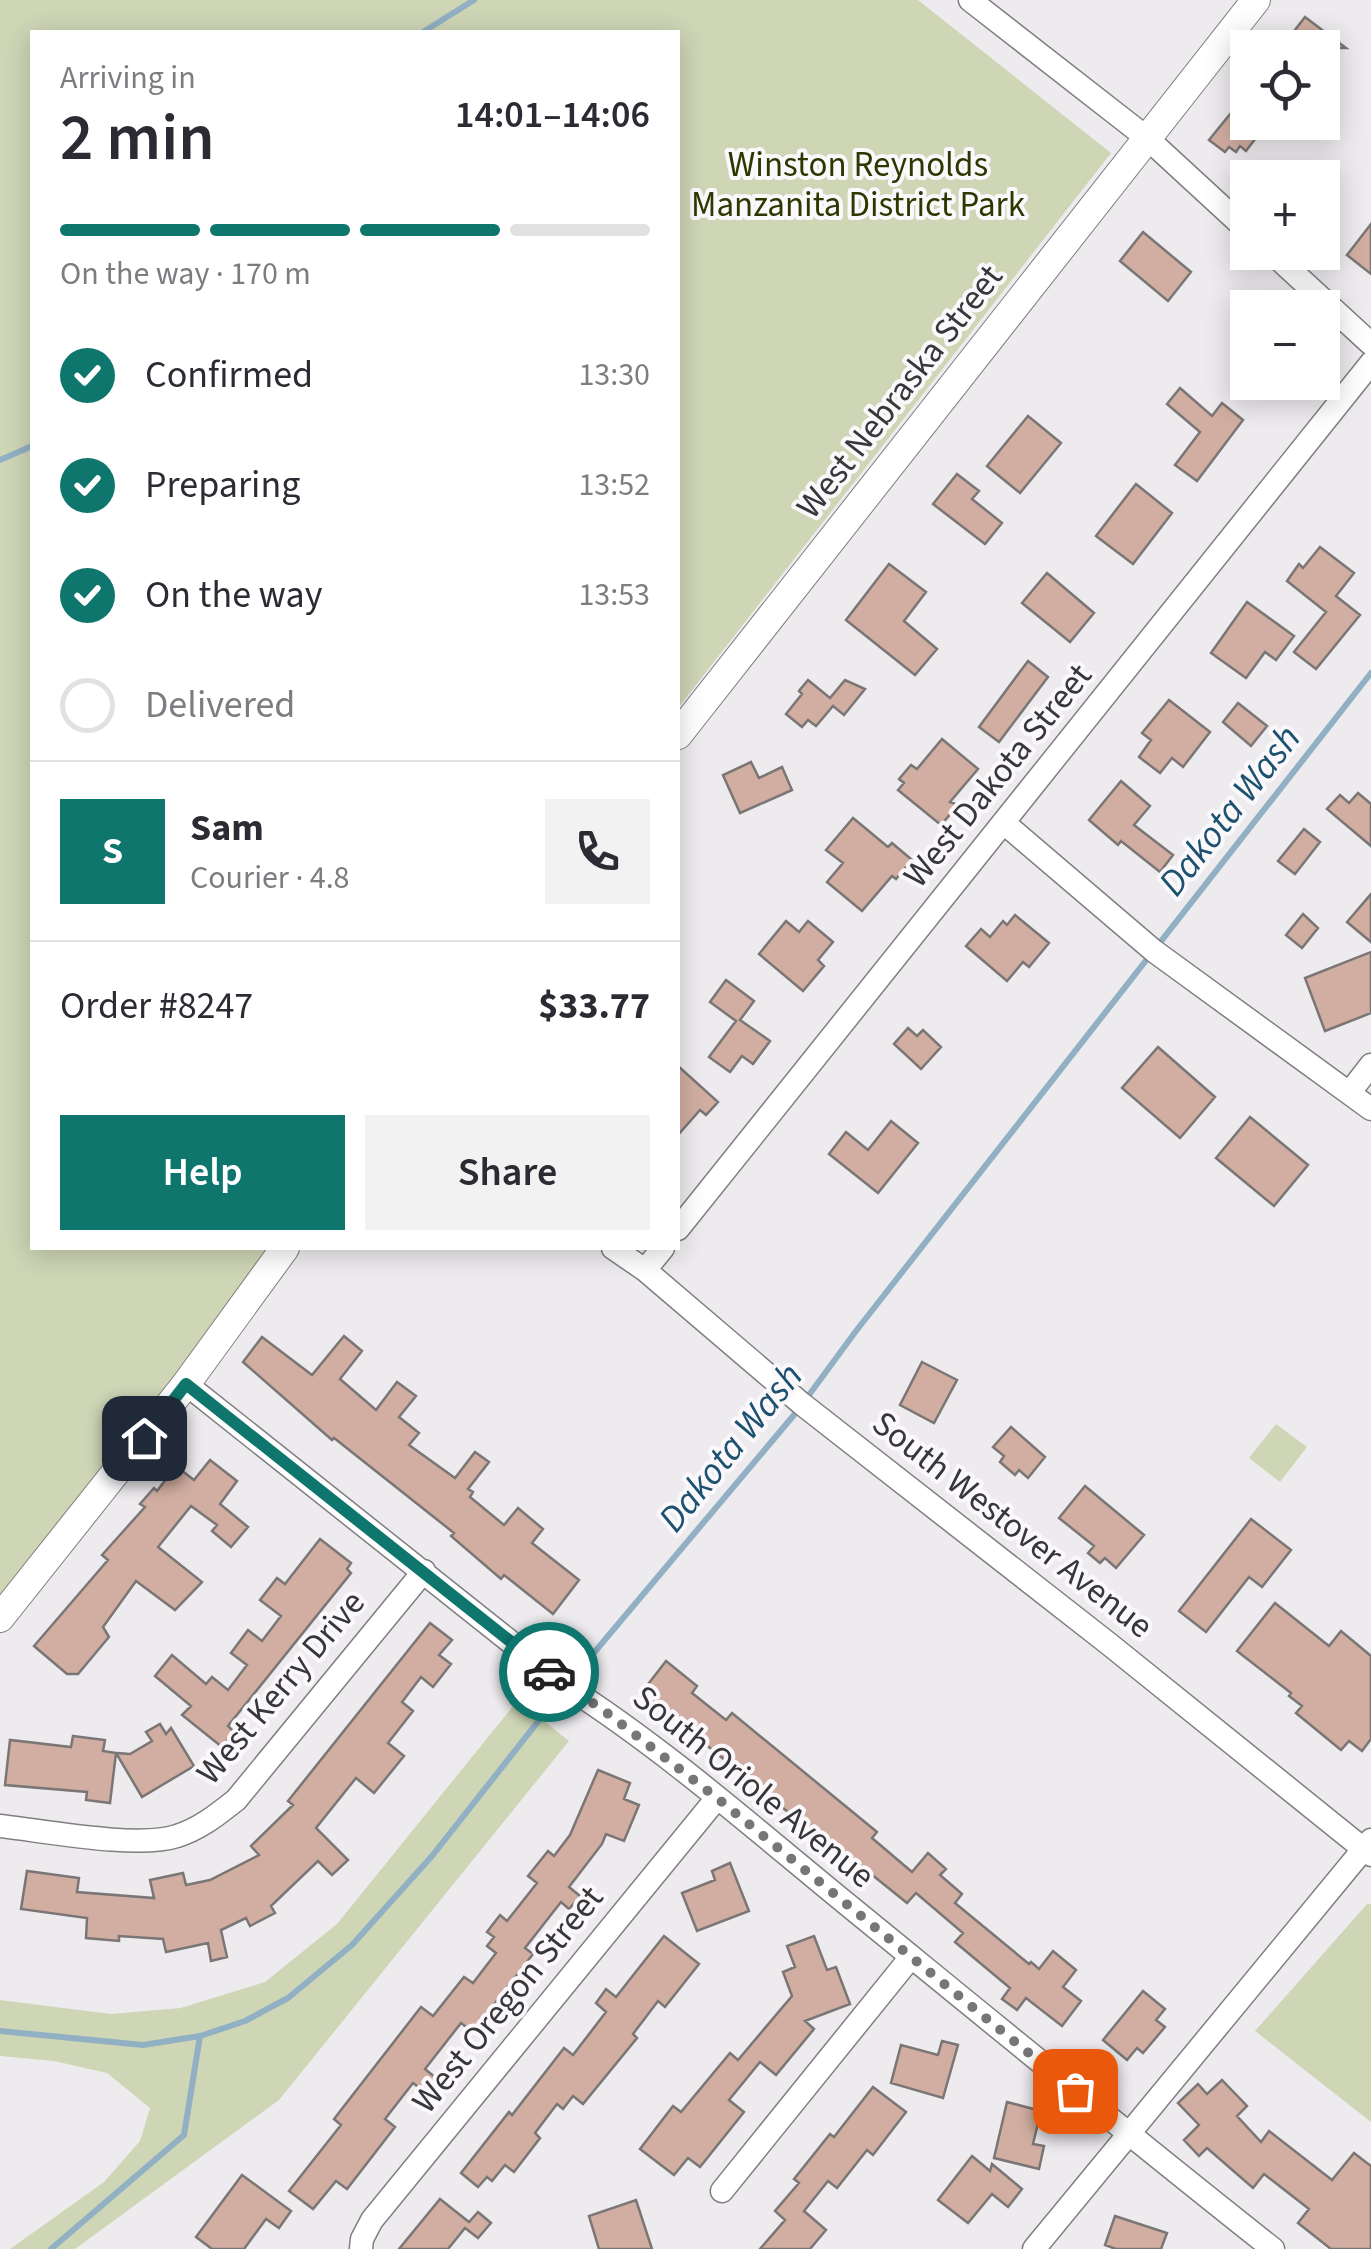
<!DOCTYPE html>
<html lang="en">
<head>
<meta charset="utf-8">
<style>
	body { margin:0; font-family:"Source Sans 3",sans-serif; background:#f2f2f3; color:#2b2b33; height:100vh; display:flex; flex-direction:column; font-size:38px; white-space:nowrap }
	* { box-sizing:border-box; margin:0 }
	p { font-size:32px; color:#7c7c81 }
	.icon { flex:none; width:55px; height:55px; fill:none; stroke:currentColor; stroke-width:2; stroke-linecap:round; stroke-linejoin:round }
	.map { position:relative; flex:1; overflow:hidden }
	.drawer { position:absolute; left:30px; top:30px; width:650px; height:1220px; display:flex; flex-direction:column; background:#fff; border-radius:0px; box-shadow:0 5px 25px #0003 }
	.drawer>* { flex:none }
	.tools { position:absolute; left:1230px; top:30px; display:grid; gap:20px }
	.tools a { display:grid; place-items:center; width:110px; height:110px; border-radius:0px; background:#fff; box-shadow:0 5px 25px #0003; font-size:50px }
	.pin { position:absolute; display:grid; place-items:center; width:85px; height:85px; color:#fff; margin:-42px; border-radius:20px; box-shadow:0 5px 15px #0006 }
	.courier { position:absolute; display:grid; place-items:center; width:100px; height:100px; margin:-50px; border:8px solid #0f766e; border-radius:50%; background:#fff; color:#222; box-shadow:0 2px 12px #0007 }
	.summary em { font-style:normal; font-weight:600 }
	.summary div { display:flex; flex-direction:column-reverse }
	.summary { display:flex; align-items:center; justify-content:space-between; height:170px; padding:0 30px }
	h1 { font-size:65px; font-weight:600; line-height:75px }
	.bar { display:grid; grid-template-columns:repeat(4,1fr); gap:15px 10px; align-content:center; height:120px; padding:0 30px }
	.bar i { height:12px; border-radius:8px; background:#e1e1e2 }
	.bar .active { background:#0f766e }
	.bar p { grid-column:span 4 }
	.line { display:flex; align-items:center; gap:25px; padding:0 30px; border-top:2px solid #e1e1e2 }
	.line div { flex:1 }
	.round { display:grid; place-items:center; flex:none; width:105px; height:105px; border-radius:0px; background:#f2f2f3 }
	ol { padding:0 30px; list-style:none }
	li { display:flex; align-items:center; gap:30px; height:110px }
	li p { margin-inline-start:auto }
	li .icon { padding:10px; border-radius:50%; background:#0f766e; color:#fff; stroke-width:4 }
	li:last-child { color:#7c7c81 }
	li i { width:55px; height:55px; border:5px solid #e1e1e2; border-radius:50% }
	.primary-button { display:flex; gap:20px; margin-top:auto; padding:20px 30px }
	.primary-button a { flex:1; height:115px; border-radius:0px; background:#0f766e; color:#fff; font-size:40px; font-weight:600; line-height:115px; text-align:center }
	.primary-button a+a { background:#f2f2f3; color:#2b2b33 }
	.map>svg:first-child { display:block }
	.green { fill:#ced6b6 }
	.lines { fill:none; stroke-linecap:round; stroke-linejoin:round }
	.stream { stroke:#91b0c4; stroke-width:6 }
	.building { fill:#d1aea1; stroke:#7a7675; stroke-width:2.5 }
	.minor-casing { stroke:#807e81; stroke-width:25 }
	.tertiary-casing { stroke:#807e81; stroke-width:30 }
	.minor { stroke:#fff; stroke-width:22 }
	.tertiary { stroke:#fff; stroke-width:28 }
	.done { stroke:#777578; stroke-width:10; stroke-dasharray:0 18 }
	.route { stroke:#0f766e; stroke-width:12 }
	.labels { text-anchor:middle; stroke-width:8; stroke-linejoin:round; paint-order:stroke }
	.park-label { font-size:35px; fill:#2e3700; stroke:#fbf8fc }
	.street-label { font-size:35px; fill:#373638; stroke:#fbf8fc }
	.water-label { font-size:38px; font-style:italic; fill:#1c516f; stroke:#fbf8fc }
</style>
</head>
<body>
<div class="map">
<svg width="1371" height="2249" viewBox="0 0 1371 2249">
	<rect width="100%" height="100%" fill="#eeebef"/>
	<path class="green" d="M0 0H918L1111 153 678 708V32H32V1248H274L179 1374 0 1597Z
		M1276 1424 1307 1447 1280 1482 1249 1458Z
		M518 1700 569 1741 279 2100 75 2249H10L104 2182 140 2141 150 2108 107 2073 54 2061 0 2056V2000L111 2014 181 2008 265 1982 337 1924Z
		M1368 1903 1371 1905V2122L1255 2031Z"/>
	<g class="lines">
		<path class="stream" d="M423 32 474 0
			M0 460 32 446
			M806 1399 856 1331 1371 673
			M0 2031 143 2045 200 2036 245 2021 288 1998 352 1945 432 1856 566 1686 799 1409
			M51 2249 184 2135 200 2036"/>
	</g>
	<path class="building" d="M1305 17 1346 48H1281Z
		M1248 92V122H1268L1246 151 1240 146 1236 152 1229 147 1225 152 1209 140Z
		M1371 224V274L1347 255Z
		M1143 232 1191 272 1168 301 1120 261Z
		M1180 388 1212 416 1222 403 1243 420 1197 481 1175 465 1200 432 1167 404Z
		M1028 416 1061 443 1020 493 987 466Z
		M957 474 979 491 972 499 1002 523 985 544 933 504Z
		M1136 484 1172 513 1133 564 1096 536Z
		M1320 547 1354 573 1336 596 1360 615 1316 669 1294 652 1326 612 1287 581 1299 564 1303 568Z
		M889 564 926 592 904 621 937 649 915 675 846 620Z
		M1047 573 1094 613 1070 642 1022 603Z
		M1247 602 1294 636 1276 660 1265 652 1246 678 1211 653Z
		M1028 661 1048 677 999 742 979 727Z
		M808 680 830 698 845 680 865 689 844 715 833 706 816 726 808 720 802 727 786 714 802 694 799 691Z
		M1169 700 1210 732 1183 767 1172 758 1160 773 1139 757 1151 740 1142 733Z
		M1238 703 1267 726 1251 746 1223 722Z
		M942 739 978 769 950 802 958 805 941 825 898 790 904 783 899 779 911 765 917 769Z
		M751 762 759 778 782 767 792 790 740 813 723 775Z
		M1121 781 1150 806 1134 825 1173 855 1160 872 1121 841 1118 845 1089 820Z
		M1358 793 1371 804V846L1327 809 1340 795 1349 803Z
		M853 818 888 847 892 843 912 860 896 879 892 876 862 911 827 882 843 863 826 850Z
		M1304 829 1320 842 1295 874 1278 861Z
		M1371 894V942L1347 922Z
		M1303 914 1318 928 1302 948 1286 935Z
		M1015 915 1049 943 1029 967 1023 962 1007 981 966 946 981 929 990 937 1003 921 1007 925Z
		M786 921 799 932 808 921 833 942 818 960 824 966 803 991 759 954Z
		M1371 952V1013L1325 1031 1305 978Z
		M726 980 754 1001 740 1020 770 1041 753 1064 742 1056 730 1072 709 1057 736 1021 710 1002Z
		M908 1028 917 1036 923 1030 941 1047 921 1069 894 1044Z
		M1158 1047 1215 1097 1180 1138 1122 1088Z
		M678 1066 718 1102 706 1115 700 1110 678 1135Z
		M1250 1117 1308 1165 1274 1206 1216 1158Z
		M891 1121 918 1143 878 1193 829 1154 846 1132 868 1150Z
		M344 1336 362 1351 340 1379 376 1410 397 1382 416 1396 399 1417 419 1433 409 1445 455 1478 475 1452 489 1462 468 1489 473 1492 470 1497 504 1525 518 1508 543 1529 532 1543 579 1580 553 1614 504 1575 501 1579 451 1536 454 1533 334 1438 332 1440 243 1362 262 1337 312 1375Z
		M922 1362 957 1380 934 1423 900 1405Z
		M1011 1427 1045 1457 1028 1478 1019 1470 1015 1475 1000 1462 1004 1456 993 1447Z
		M210 1460 237 1481 220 1504 248 1527 231 1547 212 1531 217 1525 191 1506 158 1547 202 1582 175 1610 136 1581 103 1627 109 1637 78 1674H67L34 1646 108 1560 102 1555 145 1507 140 1504 154 1488 157 1491 176 1466 194 1480Z
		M1085 1486 1144 1535 1116 1568 1105 1558 1100 1563 1088 1553 1094 1546 1059 1518Z
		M1251 1519 1291 1550 1262 1587 1249 1577 1206 1632 1179 1611Z
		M320 1539 351 1563 347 1569 351 1573 228 1726 234 1732 222 1747 182 1715 191 1706 155 1676 172 1655 206 1684 212 1677 228 1690 247 1665 231 1653 248 1630 262 1641 281 1616 260 1600 277 1578 285 1584Z
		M1275 1603 1329 1646 1341 1631 1371 1656V1739L1362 1751 1349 1741 1341 1750 1296 1713 1302 1706 1289 1696 1291 1693 1237 1651Z
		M430 1623 452 1640 439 1655 451 1664 433 1687 421 1677 402 1702 413 1711 388 1743 404 1756 374 1793 356 1778 316 1828 348 1860 332 1875 318 1861 271 1906 275 1913 250 1926 246 1918 221 1930 227 1957 211 1961 208 1943 166 1952 163 1939 119 1936V1941L86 1938 87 1918 21 1909 27 1871 79 1878 77 1892 154 1898 150 1880 183 1873 186 1885 210 1880 259 1855 251 1846 293 1805 288 1801Z
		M666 1661 697 1686 692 1693 726 1720 732 1713 877 1832 872 1838 912 1872 928 1853 946 1869 940 1875 962 1894 955 1903 1029 1964 1031 1962 1039 1969 1053 1951 1076 1970 1063 1987 1081 2001 1062 2026 1026 1998 1017 2010 1002 1999 1010 1988 955 1942 963 1933 916 1893 907 1903 814 1828 811 1831 642 1692Z
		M160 1724 166 1734 171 1728 194 1766 142 1797 116 1753 130 1754 152 1741 146 1732Z
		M73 1736 105 1740 103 1751 116 1753 110 1803 86 1800 87 1792 5 1785 10 1740 71 1747Z
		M598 1770 630 1783 624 1799 639 1805 624 1841 606 1834 602 1844 569 1887 580 1896 569 1909 561 1902 525 1948 533 1954 473 2032 461 2023 425 2069 436 2078 425 2092 413 2083 385 2119 395 2127 347 2189 336 2181 313 2209 289 2191 341 2125 334 2119 421 2007 433 2016 464 1977 473 1983 496 1953 487 1946 494 1937 487 1932 500 1915 507 1921 537 1883 528 1876 548 1851 554 1856 570 1835Z
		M730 1863 749 1911 697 1931 682 1893 715 1880 712 1871Z
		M664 1936 699 1964 665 2007 658 2001 633 2034 637 2038 583 2104 573 2096 563 2109 557 2104 535 2133 540 2138 514 2172 505 2165 492 2181 487 2177 478 2187 461 2173 509 2112 512 2115 564 2048 573 2055 606 2012 596 2003 606 1989 616 1997Z
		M814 1936 827 1970 836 1967 850 2004 805 2021 814 2029 776 2075 760 2062 729 2100 744 2112 700 2167 688 2158 674 2175 640 2149 673 2106 681 2112 730 2053 738 2060 792 1996 783 1972 795 1967 787 1946Z
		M1143 1991 1165 2009 1156 2020 1165 2027 1143 2053 1137 2048 1127 2060 1103 2040Z
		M942 2041 958 2045 943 2098 891 2083 901 2045 938 2055Z
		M1222 2080 1247 2106 1237 2116 1261 2142 1269 2131 1332 2180 1354 2153 1371 2166V2249H1331L1298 2223 1309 2209 1264 2174 1253 2188 1207 2148 1199 2156 1184 2140 1199 2125 1178 2103 1198 2084 1207 2094Z
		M873 2087 906 2112 873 2155 867 2150 837 2188 828 2181 804 2211 826 2230 810 2249H760L785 2220 775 2211 799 2183 794 2179 830 2134 834 2137Z
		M1007 2102 1041 2111 1033 2144 1044 2146 1039 2169 994 2158Z
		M972 2156 990 2171 992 2164 1022 2189 1008 2207 992 2194 968 2223 938 2200Z
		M242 2175 291 2211 279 2228 266 2219 244 2249H212L196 2237Z
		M440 2199 469 2222 478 2212 491 2223 478 2238 465 2228 448 2249H399Z
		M636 2200 652 2249H599L589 2216Z
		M1115 2216 1167 2233 1161 2249H1116L1105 2245Z"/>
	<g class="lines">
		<g class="minor-casing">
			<path id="minor" d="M970 0 1147 138 1248 231
				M1271 252 1371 344
				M1004 823 1154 951 1371 1109
				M1350 1092 1371 1065
				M678 1229 1371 363
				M613 1248 645 1270 802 1404 1109 1644 1371 1855
				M645 1270 663 1248
				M186 1384 566 1686C666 1750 756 1830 848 1905 989 2020 1130 2136 1273 2249
				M0 1826C45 1831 138 1849 177 1836 200 1829 218 1814 236 1800L424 1571
				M722 2191 911 1957
				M361 2249 362 2239 372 2220 717 1798
				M1034 2249 1371 1840"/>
		</g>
		<g class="tertiary-casing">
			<path id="tertiary" d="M678 735 1256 0
				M0 1618 186 1384 285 1248"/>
		</g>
		<use href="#minor" class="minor"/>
		<use href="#tertiary" class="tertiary"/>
	</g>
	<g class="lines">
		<path class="done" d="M549 1672 607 1713 717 1798 1075 2091"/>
		<path class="route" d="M144 1438 186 1384 549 1672"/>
	</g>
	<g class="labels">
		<g class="park-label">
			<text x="858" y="176">Winston Reynolds<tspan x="858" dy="40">Manzanita District Park</tspan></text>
		</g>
		<g class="street-label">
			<text transform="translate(899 391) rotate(-52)" y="12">West Nebraska Street</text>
			<text transform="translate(997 775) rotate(-51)" y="12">West Dakota Street</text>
			<text transform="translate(1013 1524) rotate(38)" y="12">South Westover Avenue</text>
			<text transform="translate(280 1687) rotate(-50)" y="12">West Kerry Drive</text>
			<text transform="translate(754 1786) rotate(39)" y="12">South Oriole Avenue</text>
			<text transform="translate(507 1999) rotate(-51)" y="12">West Oregon Street</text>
		</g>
		<g class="water-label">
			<text transform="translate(1229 810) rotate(-52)" y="13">Dakota Wash</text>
			<text transform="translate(730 1447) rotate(-51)" y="13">Dakota Wash</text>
		</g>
	</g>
</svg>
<div class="tools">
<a><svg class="icon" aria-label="locate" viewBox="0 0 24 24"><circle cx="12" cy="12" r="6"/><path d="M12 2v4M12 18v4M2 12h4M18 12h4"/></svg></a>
<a>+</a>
<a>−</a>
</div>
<div class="pin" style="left:1075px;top:2091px;background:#ea580c"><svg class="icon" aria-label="bag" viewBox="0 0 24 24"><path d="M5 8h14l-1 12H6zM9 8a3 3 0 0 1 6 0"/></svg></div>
<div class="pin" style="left:144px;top:1438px;background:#1f2937"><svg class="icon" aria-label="home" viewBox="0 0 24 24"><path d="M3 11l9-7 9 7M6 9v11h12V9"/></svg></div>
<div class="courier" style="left:549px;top:1672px"><svg class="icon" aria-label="car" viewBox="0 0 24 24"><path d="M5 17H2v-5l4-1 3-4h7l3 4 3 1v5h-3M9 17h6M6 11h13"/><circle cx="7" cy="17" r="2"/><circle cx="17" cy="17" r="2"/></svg></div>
<section class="drawer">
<div class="summary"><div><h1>2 min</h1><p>Arriving in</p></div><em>14:01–14:06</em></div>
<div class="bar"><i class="active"></i><i class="active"></i><i class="active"></i><i></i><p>On the way · 170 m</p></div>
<ol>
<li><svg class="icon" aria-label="check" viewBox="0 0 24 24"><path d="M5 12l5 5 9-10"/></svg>Confirmed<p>13:30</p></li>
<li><svg class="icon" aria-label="check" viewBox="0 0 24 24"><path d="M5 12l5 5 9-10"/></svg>Preparing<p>13:52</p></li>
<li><svg class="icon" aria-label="check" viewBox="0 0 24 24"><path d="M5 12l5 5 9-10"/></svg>On the way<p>13:53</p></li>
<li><i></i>Delivered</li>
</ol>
<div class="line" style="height:180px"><b class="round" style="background:#0f766e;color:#fff">S</b><div><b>Sam</b><p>Courier · 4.8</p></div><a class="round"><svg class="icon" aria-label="phone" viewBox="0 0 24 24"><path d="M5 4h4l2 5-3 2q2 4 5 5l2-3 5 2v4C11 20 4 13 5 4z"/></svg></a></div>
<div class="line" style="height:130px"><div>Order #8247</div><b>$33.77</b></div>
<div class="primary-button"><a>Help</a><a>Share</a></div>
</section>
</div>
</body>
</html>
